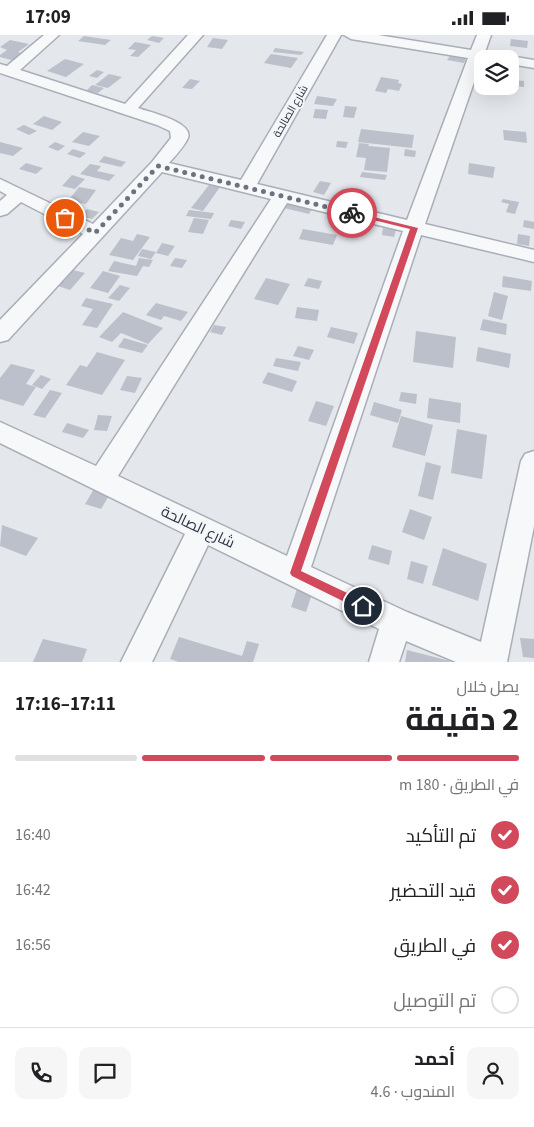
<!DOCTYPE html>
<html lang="ar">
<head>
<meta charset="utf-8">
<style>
	body { margin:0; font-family:"Source Sans 3",Cairo,sans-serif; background:#f6f6f6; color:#202124; direction:rtl; height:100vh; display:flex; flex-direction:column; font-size:19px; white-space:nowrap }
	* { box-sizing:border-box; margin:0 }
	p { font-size:16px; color:#757577 }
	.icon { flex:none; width:28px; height:28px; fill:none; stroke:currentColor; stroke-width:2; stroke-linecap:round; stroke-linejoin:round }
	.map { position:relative; height:627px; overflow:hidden; direction:ltr }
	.details { display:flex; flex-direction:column; background:#fff; flex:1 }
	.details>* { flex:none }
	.fabs { position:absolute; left:474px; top:15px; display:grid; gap:10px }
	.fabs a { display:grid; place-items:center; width:45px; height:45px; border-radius:10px; background:#fff; box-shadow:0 5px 20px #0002; font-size:25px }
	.pin { position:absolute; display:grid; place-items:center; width:42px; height:42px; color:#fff; margin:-21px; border:2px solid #fff; border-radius:50%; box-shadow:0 1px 5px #0007 }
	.courier { position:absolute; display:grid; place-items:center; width:50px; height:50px; margin:-25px; border:4px solid #d1495b; border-radius:50%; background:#fff; color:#222; box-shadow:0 1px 6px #0007 }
	.headline em { font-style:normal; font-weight:700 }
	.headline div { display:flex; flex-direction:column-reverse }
	.headline { display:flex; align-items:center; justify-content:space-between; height:85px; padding:0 15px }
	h1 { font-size:32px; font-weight:700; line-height:38px }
	.bar { display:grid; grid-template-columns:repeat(4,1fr); gap:8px 5px; align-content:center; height:60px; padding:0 15px }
	.bar i { height:6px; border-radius:4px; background:#e0e0e0 }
	.bar .active { background:#d1495b }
	.bar p { grid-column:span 4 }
	.line { display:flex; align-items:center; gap:12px; padding:0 15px; border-top:1px solid #e0e0e0 }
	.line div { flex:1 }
	.round { display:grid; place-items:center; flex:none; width:52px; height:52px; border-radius:10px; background:#f6f6f6 }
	ol { padding:0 15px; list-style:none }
	li { display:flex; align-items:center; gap:15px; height:55px }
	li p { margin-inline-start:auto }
	li .icon { padding:5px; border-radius:50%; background:#d1495b; color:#fff; stroke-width:4 }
	li:last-child { color:#757577 }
	li i { width:28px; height:28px; border:2px solid #e0e0e0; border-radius:50% }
	.status { display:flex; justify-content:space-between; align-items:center; height:35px; padding:0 25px; background:#fff; direction:ltr }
	.status svg { height:14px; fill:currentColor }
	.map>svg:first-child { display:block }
	.building { fill:#bbc0ca }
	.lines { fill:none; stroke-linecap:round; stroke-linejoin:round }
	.minor-casing { stroke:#a9aeb7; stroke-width:3 }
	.minor { fill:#f7f8fa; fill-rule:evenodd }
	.route { fill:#d1495b }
	.done { stroke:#6c737f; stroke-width:5; stroke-dasharray:0 9 }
	.labels { text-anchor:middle; stroke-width:4; stroke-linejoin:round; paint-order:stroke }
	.far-street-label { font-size:11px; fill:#2b3445; stroke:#f4f6f9 }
	.near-street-label { font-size:15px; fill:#2b3445; stroke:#f4f6f9 }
</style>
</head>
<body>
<div class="status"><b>17:09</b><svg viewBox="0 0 49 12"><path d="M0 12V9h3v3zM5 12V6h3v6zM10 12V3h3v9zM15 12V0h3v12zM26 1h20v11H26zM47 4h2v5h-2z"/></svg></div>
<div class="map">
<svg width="534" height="627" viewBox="0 0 534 627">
	<rect width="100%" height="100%" fill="#e4e7ec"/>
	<path class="building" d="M84 1 111 5 105 10 78 6Z
		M152 1 164 3 159 8 147 5Z
		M213 3 228 5 222 14 207 12Z
		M511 4 528 6 527 13 510 11Z
		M10 5 29 9 18 17 25 19 15 26 0 22V20L7 15 0 12Z
		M135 7 151 10 138 22 130 21 136 15 128 14Z
		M275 13 304 17 301 20 273 17Z
		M271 19 298 23 291 33 264 28Z
		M450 21 466 23 464 28 447 25Z
		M65 24 84 29 66 42 47 36Z
		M97 35 104 37 97 43 89 41Z
		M109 39 122 42 108 53 95 50Z
		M381 42 399 45 398 48 402 49 399 56 388 54 386 58 375 56Z
		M190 44 200 46 192 54 182 53Z
		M513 45 524 46V52L513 51Z
		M92 50 104 53 98 58 86 56Z
		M317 61 337 64 333 71 314 69Z
		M345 71 357 72 354 83 343 82Z
		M315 74 328 75 326 84 313 83Z
		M44 81 62 87 52 95 33 89Z
		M24 90 37 96 29 100 16 94Z
		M361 94 414 100 412 113 358 107Z
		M503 95 526 97 527 108 504 105Z
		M83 97 100 101 89 111 72 107Z
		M337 106 348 107 346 113 336 112Z
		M0 107 23 113 13 121 0 118Z
		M55 107 65 111 58 116 48 112Z
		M359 108 369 109 368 111 390 113 387 137 364 135 366 123 356 122Z
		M73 114 86 118 80 123 67 119Z
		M405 114 416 116 415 122 404 121Z
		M104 121 126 127 121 132 99 127Z
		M26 128 43 133 36 139 19 134Z
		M469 128 495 132 493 143 468 139Z
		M90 129 101 131 97 136 115 140 109 146 80 139Z
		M362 137 387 140 385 145 360 142Z
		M72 140 85 144 75 154 62 151Z
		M320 146 331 148 324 160 313 157Z
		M209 150 220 152 203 176 191 173Z
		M79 152 96 155 86 169 68 166Z
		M503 164 519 167 515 179 506 177 509 169 501 167Z
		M289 166 313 172 309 179 284 173Z
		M87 174 99 177 92 184 80 181Z
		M189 175 214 178 211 184 186 181Z
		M194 183 209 185 203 199 188 197Z
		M231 185 245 187 241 194 228 191Z
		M524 185 534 187V194L523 192Z
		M383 193 396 195 394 202 382 200Z
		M303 194 337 200 333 210 299 204Z
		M137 199 150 202 133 225 109 220 121 203 133 206Z
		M518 199 530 201 529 211 517 209Z
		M162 208 175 211 168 221 156 218Z
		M142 214 156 217 151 224 138 221Z
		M139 223 153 225 149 232 143 231 137 241 108 236 114 226 136 231Z
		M175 223 187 225 182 233 170 231Z
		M73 235 85 238 70 255 58 251Z
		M103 236 120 241 108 258 90 253Z
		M503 241 532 246 531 256 502 252Z
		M266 243 290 249 278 270 254 264Z
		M308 243 322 246 319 254 304 251Z
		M120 250 130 253 119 266 108 263Z
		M494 257 508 261 502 285 488 281Z
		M86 263 113 269 97 293 82 290 93 274 81 271Z
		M156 268 188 277 181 286 164 281 161 285 146 280Z
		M297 272 319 275 317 286 295 283Z
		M123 277 163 293 148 309 121 298 112 307 99 302Z
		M483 284 507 289 506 300 480 295Z
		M214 290 226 292 222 300 210 297Z
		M331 292 358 298 354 309 327 302Z
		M416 296 456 302 453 333 413 327Z
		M124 303 148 310 142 318 118 312Z
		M298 311 314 315 309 325 293 321Z
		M478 312 511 319 509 333 476 326Z
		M97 317 125 325 102 360 66 350 80 330 87 332Z
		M276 323 301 327 298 336 273 331Z
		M11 329 35 335 26 349 36 352 23 371 0 364V343Z
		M268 337 297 346 292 357 262 348Z
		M41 340 51 344 42 354 32 350Z
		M127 341 142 343 135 358 120 355Z
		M50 355 62 358 45 383 33 380Z
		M401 357 417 359 416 369 399 366Z
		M429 363 461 368 460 388 427 383Z
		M316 366 334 371 326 391 308 386Z
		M374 367 402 375 398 388 370 380Z
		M98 380 112 381 107 396 94 395Z
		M401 381 433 390 425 421 392 412Z
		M67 388 89 395 83 403 62 397Z
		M457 394 487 400 482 444 451 438Z
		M426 427 441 431 433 465 418 461Z
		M94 454 110 459 101 474 85 469Z
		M410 474 432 482 424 505 402 497Z
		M2 490 38 503 26 521 0 511Z
		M372 510 392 516 389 530 368 524Z
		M443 513 487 529 478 566 432 550Z
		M411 526 428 531 423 549 407 544Z
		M299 548 314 553 306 577 291 572Z
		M179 602 242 621 247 606 259 609 253 627H179L170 624Z
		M520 603 534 604V623L523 622Z
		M43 604 87 614 82 627H33Z
		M407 615 450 626V627H405Z"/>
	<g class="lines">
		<g class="minor-casing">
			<path id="minor" d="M44 0H59L20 35 125 69 188 0H203L138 73C149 77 194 87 188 103 184 112 175 121 169 128L241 145 327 0H341L257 149 407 185 468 23 351 4 344 0H378L471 15 477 0H491L485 17 534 25V33L510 29V24H482L425 189 534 215V227L421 200 311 532 407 577 481 607 521 426 525 419 534 416V491L507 627H456L406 606 399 627H369L379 594 208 510 152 627H121L185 499 0 408V387L96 431 271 164 162 137 8 305 0 307V285L83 199 21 167 7 179 0 181V166L7 160 0 156V144L93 189 152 127 171 103 170 96 157 90 0 38V29L7 31ZM287 168 403 196 287 521 118 441Z"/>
		</g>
		<use href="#minor" class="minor"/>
	</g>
	<path class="route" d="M349 176 418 193 301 536 366 567 368 571 366 574 363 576 292 541 290 538 410 194 349 179Z"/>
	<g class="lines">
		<path class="done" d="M65 183 95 198 158 131 352 178"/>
	</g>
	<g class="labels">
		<g class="far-street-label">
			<text transform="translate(290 76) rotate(-60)" y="4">شارع الصالحة</text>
		</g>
		<g class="near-street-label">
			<text transform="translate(198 492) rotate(25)" y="5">شارع الصالحة</text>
		</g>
	</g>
</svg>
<div class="fabs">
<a><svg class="icon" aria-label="layers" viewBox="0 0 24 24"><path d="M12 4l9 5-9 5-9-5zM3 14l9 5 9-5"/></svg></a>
</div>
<div class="pin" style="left:65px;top:183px;background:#ea580c"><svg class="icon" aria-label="bag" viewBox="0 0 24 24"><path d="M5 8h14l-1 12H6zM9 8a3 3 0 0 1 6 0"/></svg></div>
<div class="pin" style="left:363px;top:571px;background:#1f2937"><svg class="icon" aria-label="home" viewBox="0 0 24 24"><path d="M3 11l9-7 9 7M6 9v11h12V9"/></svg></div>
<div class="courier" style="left:352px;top:178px"><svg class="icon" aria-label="bike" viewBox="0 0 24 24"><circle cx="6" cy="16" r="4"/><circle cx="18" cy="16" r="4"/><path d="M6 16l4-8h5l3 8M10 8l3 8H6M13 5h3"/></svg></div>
</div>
<section class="details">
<div class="headline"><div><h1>2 دقيقة</h1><p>يصل خلال</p></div><em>17:11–17:16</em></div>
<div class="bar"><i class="active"></i><i class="active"></i><i class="active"></i><i></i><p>في الطريق · 180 m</p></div>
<ol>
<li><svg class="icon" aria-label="check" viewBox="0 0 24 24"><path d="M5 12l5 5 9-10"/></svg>تم التأكيد<p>16:40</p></li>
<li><svg class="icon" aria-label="check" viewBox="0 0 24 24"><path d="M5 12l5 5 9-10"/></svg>قيد التحضير<p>16:42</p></li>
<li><svg class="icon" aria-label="check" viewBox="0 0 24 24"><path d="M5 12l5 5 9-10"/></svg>في الطريق<p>16:56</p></li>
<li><i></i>تم التوصيل</li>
</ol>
<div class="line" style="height:90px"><a class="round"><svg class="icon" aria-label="person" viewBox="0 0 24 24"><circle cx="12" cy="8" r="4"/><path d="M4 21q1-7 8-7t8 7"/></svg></a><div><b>أحمد</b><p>المندوب · 4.6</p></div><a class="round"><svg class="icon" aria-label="chat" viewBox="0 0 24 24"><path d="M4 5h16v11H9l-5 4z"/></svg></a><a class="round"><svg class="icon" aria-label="phone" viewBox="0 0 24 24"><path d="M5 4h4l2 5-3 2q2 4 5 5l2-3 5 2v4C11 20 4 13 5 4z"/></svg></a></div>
</section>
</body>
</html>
